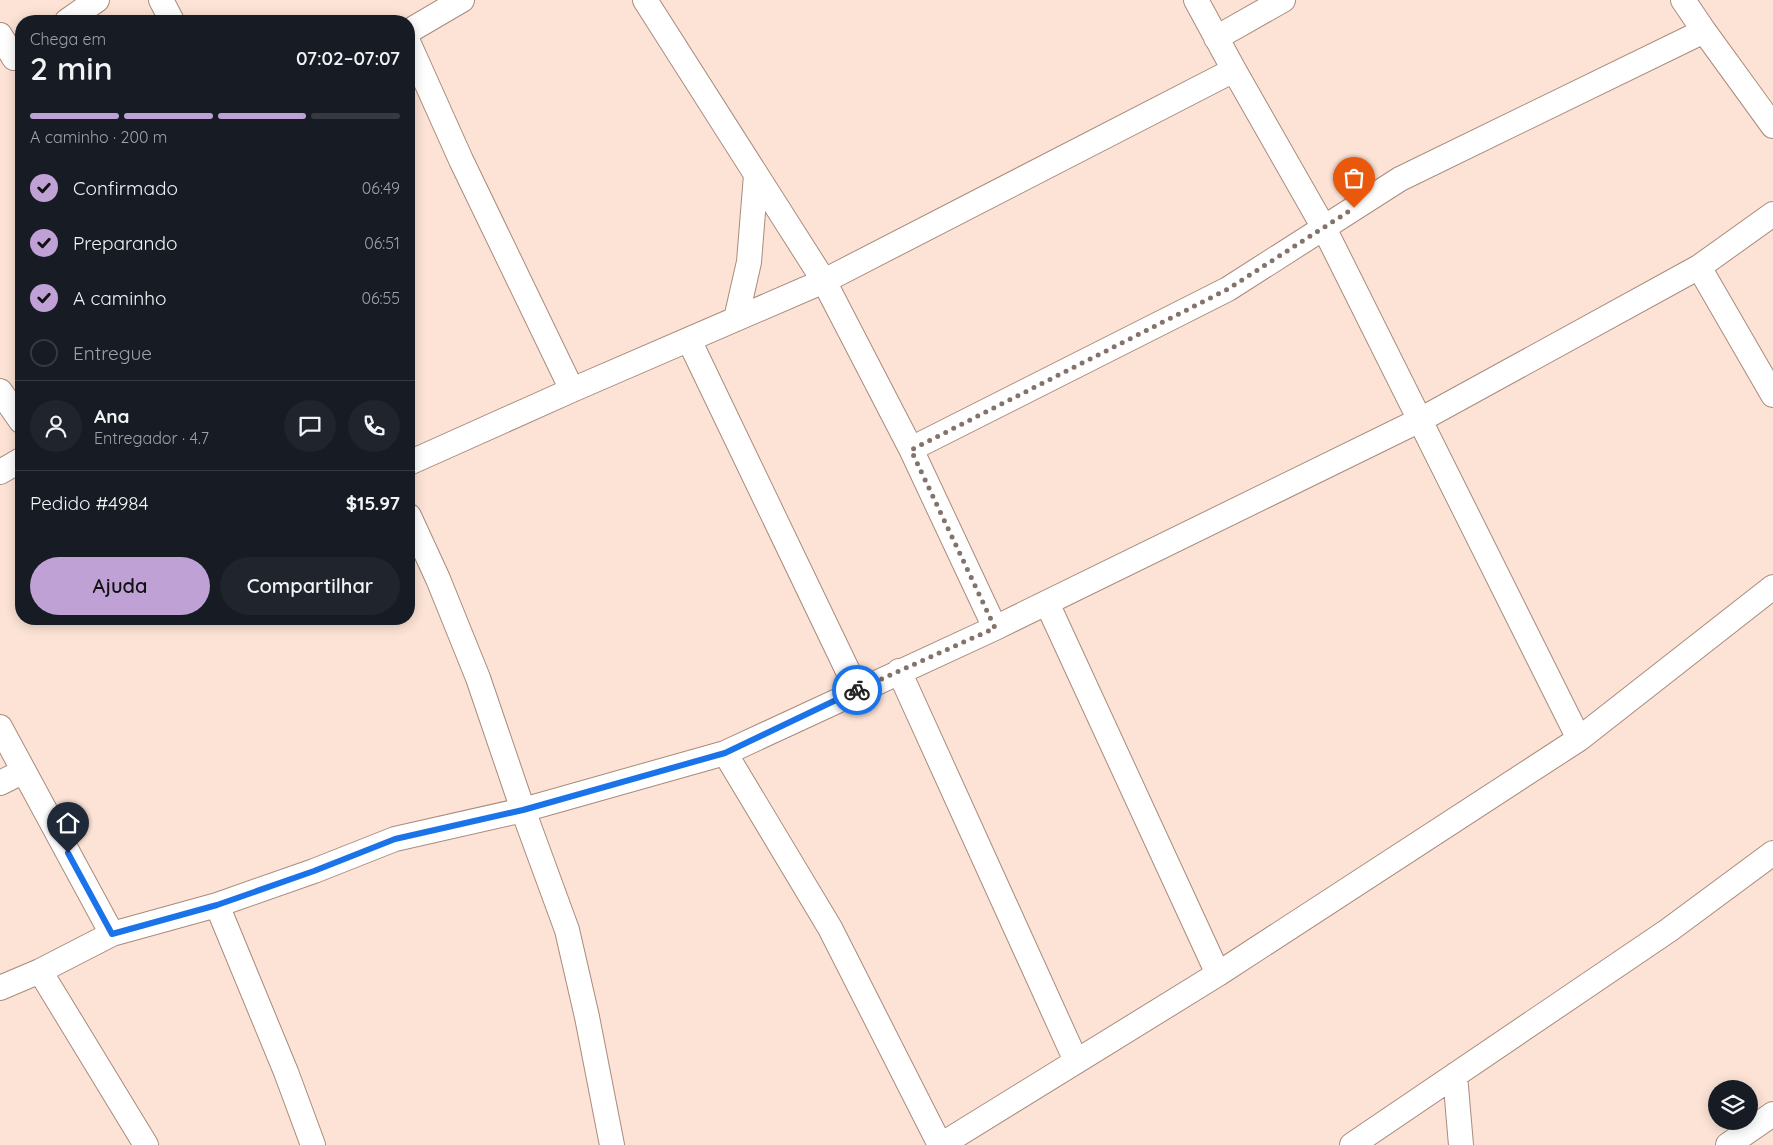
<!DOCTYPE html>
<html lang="pt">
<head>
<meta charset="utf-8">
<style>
	body { margin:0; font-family:Quicksand,sans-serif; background:#20242c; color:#f1f3f6; height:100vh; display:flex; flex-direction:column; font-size:19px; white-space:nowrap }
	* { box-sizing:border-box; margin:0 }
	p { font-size:16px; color:#9ea1a6 }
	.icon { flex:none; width:28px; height:28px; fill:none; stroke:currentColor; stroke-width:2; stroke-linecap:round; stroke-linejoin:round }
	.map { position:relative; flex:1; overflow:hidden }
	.side { position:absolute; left:15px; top:15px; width:400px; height:610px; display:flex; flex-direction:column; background:#171b24; border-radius:20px; box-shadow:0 2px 12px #0003 }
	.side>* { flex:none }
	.tools { position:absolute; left:1708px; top:1080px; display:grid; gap:10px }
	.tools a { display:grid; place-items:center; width:50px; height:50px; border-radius:50%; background:#171b24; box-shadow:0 2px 12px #0003; font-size:25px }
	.pin { position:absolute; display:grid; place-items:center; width:42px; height:42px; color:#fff; margin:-51px -21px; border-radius:50% 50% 50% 0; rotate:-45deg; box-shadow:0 0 5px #0007 }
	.pin .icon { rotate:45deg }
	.courier { position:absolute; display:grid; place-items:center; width:50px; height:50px; margin:-25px; border:4px solid #1a73e8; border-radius:50%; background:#fff; color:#222; box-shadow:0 1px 6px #0007 }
	.summary em { font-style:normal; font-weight:600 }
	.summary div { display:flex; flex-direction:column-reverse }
	.summary { display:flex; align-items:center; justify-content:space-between; height:85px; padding:0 15px }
	h1 { font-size:32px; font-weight:600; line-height:38px }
	.bar { display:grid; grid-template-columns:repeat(4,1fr); gap:8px 5px; align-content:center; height:60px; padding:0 15px }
	.bar i { height:6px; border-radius:4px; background:#363941 }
	.bar .on { background:#c0a1d6 }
	.bar p { grid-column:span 4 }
	.line { display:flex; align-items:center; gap:12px; padding:0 15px; border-top:1px solid #363941 }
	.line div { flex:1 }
	.round { display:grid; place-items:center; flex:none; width:52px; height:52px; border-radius:26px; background:#20242c }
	ol { padding:0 15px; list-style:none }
	li { display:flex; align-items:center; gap:15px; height:55px }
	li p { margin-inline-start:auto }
	li .icon { padding:5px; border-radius:50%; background:#c0a1d6; color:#111; stroke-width:4 }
	li:last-child { color:#9ea1a6 }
	li i { width:28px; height:28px; border:2px solid #363941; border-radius:50% }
	.cta { display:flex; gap:10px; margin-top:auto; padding:10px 15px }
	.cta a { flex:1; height:58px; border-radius:30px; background:#c0a1d6; color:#111; font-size:20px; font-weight:600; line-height:58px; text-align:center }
	.cta a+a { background:#20242c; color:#f1f3f6 }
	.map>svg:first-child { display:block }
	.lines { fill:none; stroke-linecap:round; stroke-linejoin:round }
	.minor-casing { stroke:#a98b7c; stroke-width:26 }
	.minor { stroke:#fff; stroke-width:24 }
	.done { stroke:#84736b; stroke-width:5; stroke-dasharray:0 9 }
	.route { stroke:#1a73e8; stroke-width:6 }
</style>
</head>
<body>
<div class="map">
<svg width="1773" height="1145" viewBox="0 0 1773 1145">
	<rect width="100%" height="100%" fill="#fce3d6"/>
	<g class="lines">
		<g class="minor-casing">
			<path id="minor" d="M161 0 172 21
				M645 0 824 281 911 449 995 628
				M1683 0 1704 31 1773 126
				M67 21 97 0
				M409 31 462 0
				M0 35 14 58
				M1216 38 1283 0
				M409 44 461 160 572 390
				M1234 70 1324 228 1579 739
				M1699 267 1773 395
				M736 319 749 262 756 175
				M689 340 857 690
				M0 391 21 421
				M911 449 1228 289 1400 179 1704 31
				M409 463 572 390 824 281 1234 70 1196 0
				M0 472 21 460
				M409 516 438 579 478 678 523 810 567 930 587 1017 612 1145
				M1047 603 1218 974
				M899 671 1076 1061
				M0 727 112 934
				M725 753 830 928 940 1145
				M0 783 24 771
				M217 905 286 1072 313 1145
				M40 971 146 1145
				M0 988 40 971 112 934 217 905 314 871 395 839 523 810 725 753 995 628 1420 420 1699 267 1773 214
				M1455 1075 1461 1145
				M941 1145 1218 974 1579 739 1773 587
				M1352 1145 1669 930 1773 853
				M1728 1145 1773 1114"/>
		</g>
		<use href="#minor" class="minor"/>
	</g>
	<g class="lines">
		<path class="done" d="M857 690 995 628 911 450 1228 289 1354 208"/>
		<path class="route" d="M68 853 112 934 217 905 314 871 395 839 523 810 725 753 857 690"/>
	</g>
</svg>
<div class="tools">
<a><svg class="icon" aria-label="layers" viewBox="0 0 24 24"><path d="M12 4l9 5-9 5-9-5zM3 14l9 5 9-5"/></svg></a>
</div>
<div class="pin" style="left:1354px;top:208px;background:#ea580c"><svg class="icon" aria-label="bag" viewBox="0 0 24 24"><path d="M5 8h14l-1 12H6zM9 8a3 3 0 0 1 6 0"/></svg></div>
<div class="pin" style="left:68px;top:853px;background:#1f2937"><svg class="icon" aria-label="home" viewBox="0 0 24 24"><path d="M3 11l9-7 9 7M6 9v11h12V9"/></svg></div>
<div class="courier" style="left:857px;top:690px"><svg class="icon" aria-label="bike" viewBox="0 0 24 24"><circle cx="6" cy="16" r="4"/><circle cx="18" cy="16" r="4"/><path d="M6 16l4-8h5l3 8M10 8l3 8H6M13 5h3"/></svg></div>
<section class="side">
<div class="summary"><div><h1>2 min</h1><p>Chega em</p></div><em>07:02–07:07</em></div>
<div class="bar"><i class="on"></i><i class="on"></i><i class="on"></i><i></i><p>A caminho · 200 m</p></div>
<ol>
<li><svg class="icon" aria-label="check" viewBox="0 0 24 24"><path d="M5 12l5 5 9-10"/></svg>Confirmado<p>06:49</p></li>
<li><svg class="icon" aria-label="check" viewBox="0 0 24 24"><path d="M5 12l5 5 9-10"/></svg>Preparando<p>06:51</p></li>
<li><svg class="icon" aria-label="check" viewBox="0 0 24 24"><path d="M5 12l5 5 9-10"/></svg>A caminho<p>06:55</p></li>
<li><i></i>Entregue</li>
</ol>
<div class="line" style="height:90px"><a class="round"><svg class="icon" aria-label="person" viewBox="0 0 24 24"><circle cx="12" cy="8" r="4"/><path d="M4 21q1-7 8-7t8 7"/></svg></a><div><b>Ana</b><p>Entregador · 4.7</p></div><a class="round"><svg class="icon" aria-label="chat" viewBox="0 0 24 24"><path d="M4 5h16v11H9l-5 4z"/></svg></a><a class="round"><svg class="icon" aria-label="phone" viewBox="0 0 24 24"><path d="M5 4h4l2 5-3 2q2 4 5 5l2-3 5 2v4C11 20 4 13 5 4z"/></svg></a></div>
<div class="line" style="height:65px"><div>Pedido #4984</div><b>$15.97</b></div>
<div class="cta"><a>Ajuda</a><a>Compartilhar</a></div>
</section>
</div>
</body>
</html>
